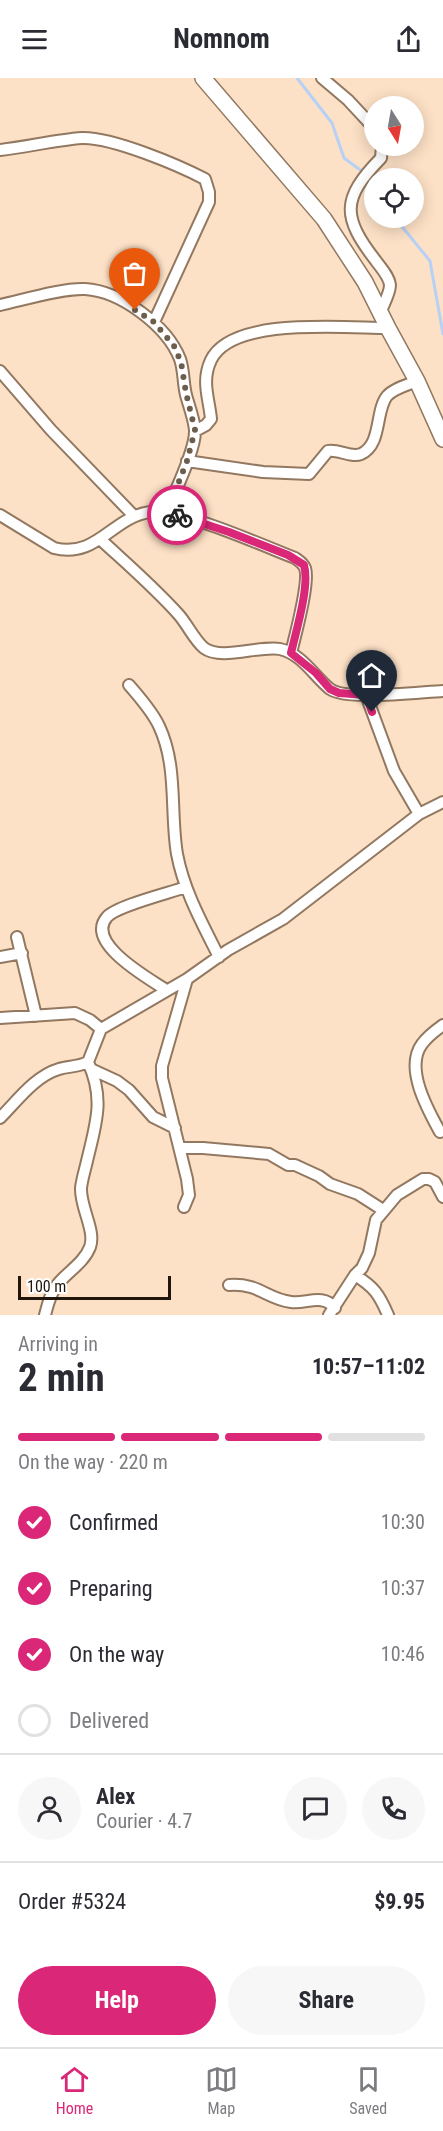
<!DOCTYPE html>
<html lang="en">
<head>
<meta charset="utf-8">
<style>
	body { margin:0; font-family:"Roboto Condensed",sans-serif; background:#f7f7f7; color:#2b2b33; height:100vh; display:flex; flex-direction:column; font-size:22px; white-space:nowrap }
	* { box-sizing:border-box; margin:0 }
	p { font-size:20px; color:#7c7c81 }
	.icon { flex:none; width:33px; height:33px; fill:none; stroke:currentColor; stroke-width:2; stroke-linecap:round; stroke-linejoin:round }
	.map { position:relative; height:1237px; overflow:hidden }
	.sheet { display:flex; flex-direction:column; background:#fff; flex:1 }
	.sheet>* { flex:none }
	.needle { width:39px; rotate:169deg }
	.buttons { position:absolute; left:364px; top:18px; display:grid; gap:12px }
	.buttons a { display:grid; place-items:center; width:60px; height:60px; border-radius:50%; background:#fff; box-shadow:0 3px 15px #0003; font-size:30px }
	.scale { position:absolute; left:18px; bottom:15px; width:153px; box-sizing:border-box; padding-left:6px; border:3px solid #20160c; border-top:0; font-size:16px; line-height:21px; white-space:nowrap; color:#20160c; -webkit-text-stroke:4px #fff; paint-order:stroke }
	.pin { position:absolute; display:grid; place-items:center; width:51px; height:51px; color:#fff; margin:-62px -26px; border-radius:50% 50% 50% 0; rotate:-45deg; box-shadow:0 0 6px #0007 }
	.pin .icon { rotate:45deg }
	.courier { position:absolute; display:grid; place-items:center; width:60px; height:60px; margin:-30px; border:4px solid #db2777; border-radius:50%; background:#fff; color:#222; box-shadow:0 2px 8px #0007 }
	.headline em { font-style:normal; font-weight:700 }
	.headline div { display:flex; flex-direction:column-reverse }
	.headline { display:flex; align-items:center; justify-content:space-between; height:102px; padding:0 18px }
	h1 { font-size:39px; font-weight:700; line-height:45px }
	.bar { display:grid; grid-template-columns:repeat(4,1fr); gap:9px 6px; align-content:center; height:72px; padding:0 18px }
	.bar i { height:8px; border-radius:4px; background:#e1e1e2 }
	.bar .on { background:#db2777 }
	.bar p { grid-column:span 4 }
	.line { display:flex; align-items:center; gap:15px; padding:0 18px; border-top:2px solid #e1e1e2 }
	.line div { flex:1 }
	.round { display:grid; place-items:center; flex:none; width:63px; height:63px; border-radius:32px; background:#f7f7f7 }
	ol { padding:0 18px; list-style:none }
	li { display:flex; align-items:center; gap:18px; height:66px }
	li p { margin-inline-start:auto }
	li .icon { padding:6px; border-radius:50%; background:#db2777; color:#fff; stroke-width:4 }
	li:last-child { color:#7c7c81 }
	li i { width:33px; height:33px; border:3px solid #e1e1e2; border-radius:50% }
	.action { display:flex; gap:12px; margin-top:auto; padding:12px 18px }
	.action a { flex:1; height:69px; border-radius:36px; background:#db2777; color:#fff; font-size:24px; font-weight:700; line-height:69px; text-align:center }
	.action a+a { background:#f7f7f7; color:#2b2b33 }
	header { display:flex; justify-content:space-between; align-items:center; height:78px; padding:0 18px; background:#fff; font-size:27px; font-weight:700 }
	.tab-bar { display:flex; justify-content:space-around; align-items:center; height:84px; border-top:2px solid #e1e1e2; background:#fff; font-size:16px; color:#7c7c81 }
	.tab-bar a { display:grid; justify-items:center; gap:3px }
	.tab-bar .on { color:#db2777 }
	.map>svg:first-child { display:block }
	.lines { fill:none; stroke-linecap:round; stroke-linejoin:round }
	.stream { stroke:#b7d0f5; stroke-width:3 }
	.street-casing { stroke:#927860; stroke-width:14 }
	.secondary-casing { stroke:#927860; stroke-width:18 }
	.street { stroke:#fff; stroke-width:10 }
	.secondary { stroke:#fff; stroke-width:15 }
	.done { stroke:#6d5d4d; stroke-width:6; stroke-dasharray:0 10.8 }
	.route { stroke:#db2777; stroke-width:8 }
</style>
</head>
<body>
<header><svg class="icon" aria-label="menu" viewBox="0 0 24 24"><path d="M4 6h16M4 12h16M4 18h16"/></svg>Nomnom<svg class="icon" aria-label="share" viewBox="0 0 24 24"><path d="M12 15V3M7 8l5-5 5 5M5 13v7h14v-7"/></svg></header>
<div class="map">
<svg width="443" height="1237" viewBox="0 0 443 1237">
	<rect width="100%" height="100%" fill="#fde1c6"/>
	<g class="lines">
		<path class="stream" d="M297 0 332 45 344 80 363 94
			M366 100 375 115
			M395 140 430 183 443 256"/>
		<g class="street-casing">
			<path id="street" d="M322 0 348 22 375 51
				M0 72C27 69 55 62 82 60 112 59 178 87 205 101L209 114V124L154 244
				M0 227C23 222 62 210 85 211 121 213 167 248 180 281 184 292 183 305 186 317 189 328 194 341 195 352 196 371 174 415 167 434
				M381 233C384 225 390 215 390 207 389 198 381 190 376 183 342 139 341 121 381 80L382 68
				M0 293 51 352 134 438
				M195 353 206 347 211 341C209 320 201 303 211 282 232 238 346 250 388 250
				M187 383 263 394 309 396 328 373C338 371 351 380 361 376 382 367 375 333 387 318 394 310 408 307 417 303
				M0 437 54 470C97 481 112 439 150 434 179 430 264 468 295 480 299 483 303 485 305 490 310 504 295 558 291 575
				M100 461C127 486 155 510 179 537 187 546 195 563 204 570 221 583 260 567 280 571 302 576 314 598 330 611 346 623 420 614 443 613
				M129 607C140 620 152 633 159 648 178 688 170 735 177 776 184 813 202 845 219 879
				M366 617 394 693 419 736
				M17 859 36 938
				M0 879 22 875
				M166 912C150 901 84 865 107 839 116 828 169 815 186 809
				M0 940 75 935 90 942 101 951
				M91 991 117 1003 129 1012 153 1039 175 1050
				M0 1040C17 1023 35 998 59 991 69 988 78 989 88 984L101 951 187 901 228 872 283 841 419 736 443 724
				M440 1054C428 1032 404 990 422 966 427 959 436 952 443 947
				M180 1070H203L269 1076 288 1087H295L319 1098 330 1106 358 1116 383 1132
				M184 1129 189 1117 187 1101 162 1000V988L187 901
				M355 1197C374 1209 379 1216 388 1237
				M229 1207C260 1205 266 1221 291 1224 307 1226 322 1215 335 1230
				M45 1237C48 1226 50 1216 57 1207 67 1194 84 1185 90 1169 96 1153 80 1129 81 1110 82 1101 85 1092 87 1083 96 1045 105 1021 88 984
				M329 1237 355 1197 362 1190 369 1175 376 1142 397 1117 423 1101H429L435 1104 443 1119"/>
		</g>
		<g class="secondary-casing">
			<path id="secondary" d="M203 0 324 141 365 204 388 250 417 303 443 361"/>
		</g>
		<use href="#street" class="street"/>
		<use href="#secondary" class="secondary"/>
	</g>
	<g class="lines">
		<path class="done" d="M135 232 154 244 174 268 181 284 186 315 195 352 187 383 167 434 177 437"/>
		<path class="route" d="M177 437 229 454 288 477 304 487C310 508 296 553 291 575L316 595 330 611 339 615 366 617 372 634"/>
	</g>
</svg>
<div class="buttons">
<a><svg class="needle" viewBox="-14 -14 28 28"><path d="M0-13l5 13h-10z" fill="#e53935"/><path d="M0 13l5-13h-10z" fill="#7c7c81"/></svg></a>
<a><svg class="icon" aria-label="locate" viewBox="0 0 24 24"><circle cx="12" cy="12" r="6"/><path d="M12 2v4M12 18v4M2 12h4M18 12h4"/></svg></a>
</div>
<div class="scale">100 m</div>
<div class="pin" style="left:135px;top:232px;background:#ea580c"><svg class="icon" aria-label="bag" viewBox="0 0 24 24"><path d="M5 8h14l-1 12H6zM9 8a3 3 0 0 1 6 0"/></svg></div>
<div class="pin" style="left:372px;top:634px;background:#1f2937"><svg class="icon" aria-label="home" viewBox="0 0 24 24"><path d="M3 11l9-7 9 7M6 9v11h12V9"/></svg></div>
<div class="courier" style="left:177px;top:437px"><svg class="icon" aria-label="bike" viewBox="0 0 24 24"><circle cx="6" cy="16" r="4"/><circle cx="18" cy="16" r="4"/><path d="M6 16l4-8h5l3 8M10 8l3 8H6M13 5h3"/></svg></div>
</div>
<section class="sheet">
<div class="headline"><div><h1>2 min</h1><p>Arriving in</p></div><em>10:57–11:02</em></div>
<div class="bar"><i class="on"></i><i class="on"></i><i class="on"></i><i></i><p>On the way · 220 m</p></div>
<ol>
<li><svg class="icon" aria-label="check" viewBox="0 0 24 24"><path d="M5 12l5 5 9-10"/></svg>Confirmed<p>10:30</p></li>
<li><svg class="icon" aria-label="check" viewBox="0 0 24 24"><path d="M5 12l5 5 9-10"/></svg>Preparing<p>10:37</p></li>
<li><svg class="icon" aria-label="check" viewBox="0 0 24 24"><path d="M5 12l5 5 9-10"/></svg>On the way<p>10:46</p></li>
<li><i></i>Delivered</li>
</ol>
<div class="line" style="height:108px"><a class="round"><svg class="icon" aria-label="person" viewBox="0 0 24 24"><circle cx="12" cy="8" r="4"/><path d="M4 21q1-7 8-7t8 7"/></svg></a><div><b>Alex</b><p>Courier · 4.7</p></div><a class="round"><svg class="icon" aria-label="chat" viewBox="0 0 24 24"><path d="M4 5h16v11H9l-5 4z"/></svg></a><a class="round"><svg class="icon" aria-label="phone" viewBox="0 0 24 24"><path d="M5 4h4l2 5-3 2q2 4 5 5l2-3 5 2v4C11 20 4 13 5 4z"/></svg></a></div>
<div class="line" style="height:78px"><div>Order #5324</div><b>$9.95</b></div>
<div class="action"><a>Help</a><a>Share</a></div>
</section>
<nav class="tab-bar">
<a class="on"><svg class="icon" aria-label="home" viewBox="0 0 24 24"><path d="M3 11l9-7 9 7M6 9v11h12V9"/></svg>Home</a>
<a><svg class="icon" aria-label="map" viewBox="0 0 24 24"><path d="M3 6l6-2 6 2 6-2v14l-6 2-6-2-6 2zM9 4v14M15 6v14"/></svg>Map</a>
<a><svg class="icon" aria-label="saved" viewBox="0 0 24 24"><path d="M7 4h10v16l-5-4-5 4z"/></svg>Saved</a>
</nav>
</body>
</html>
